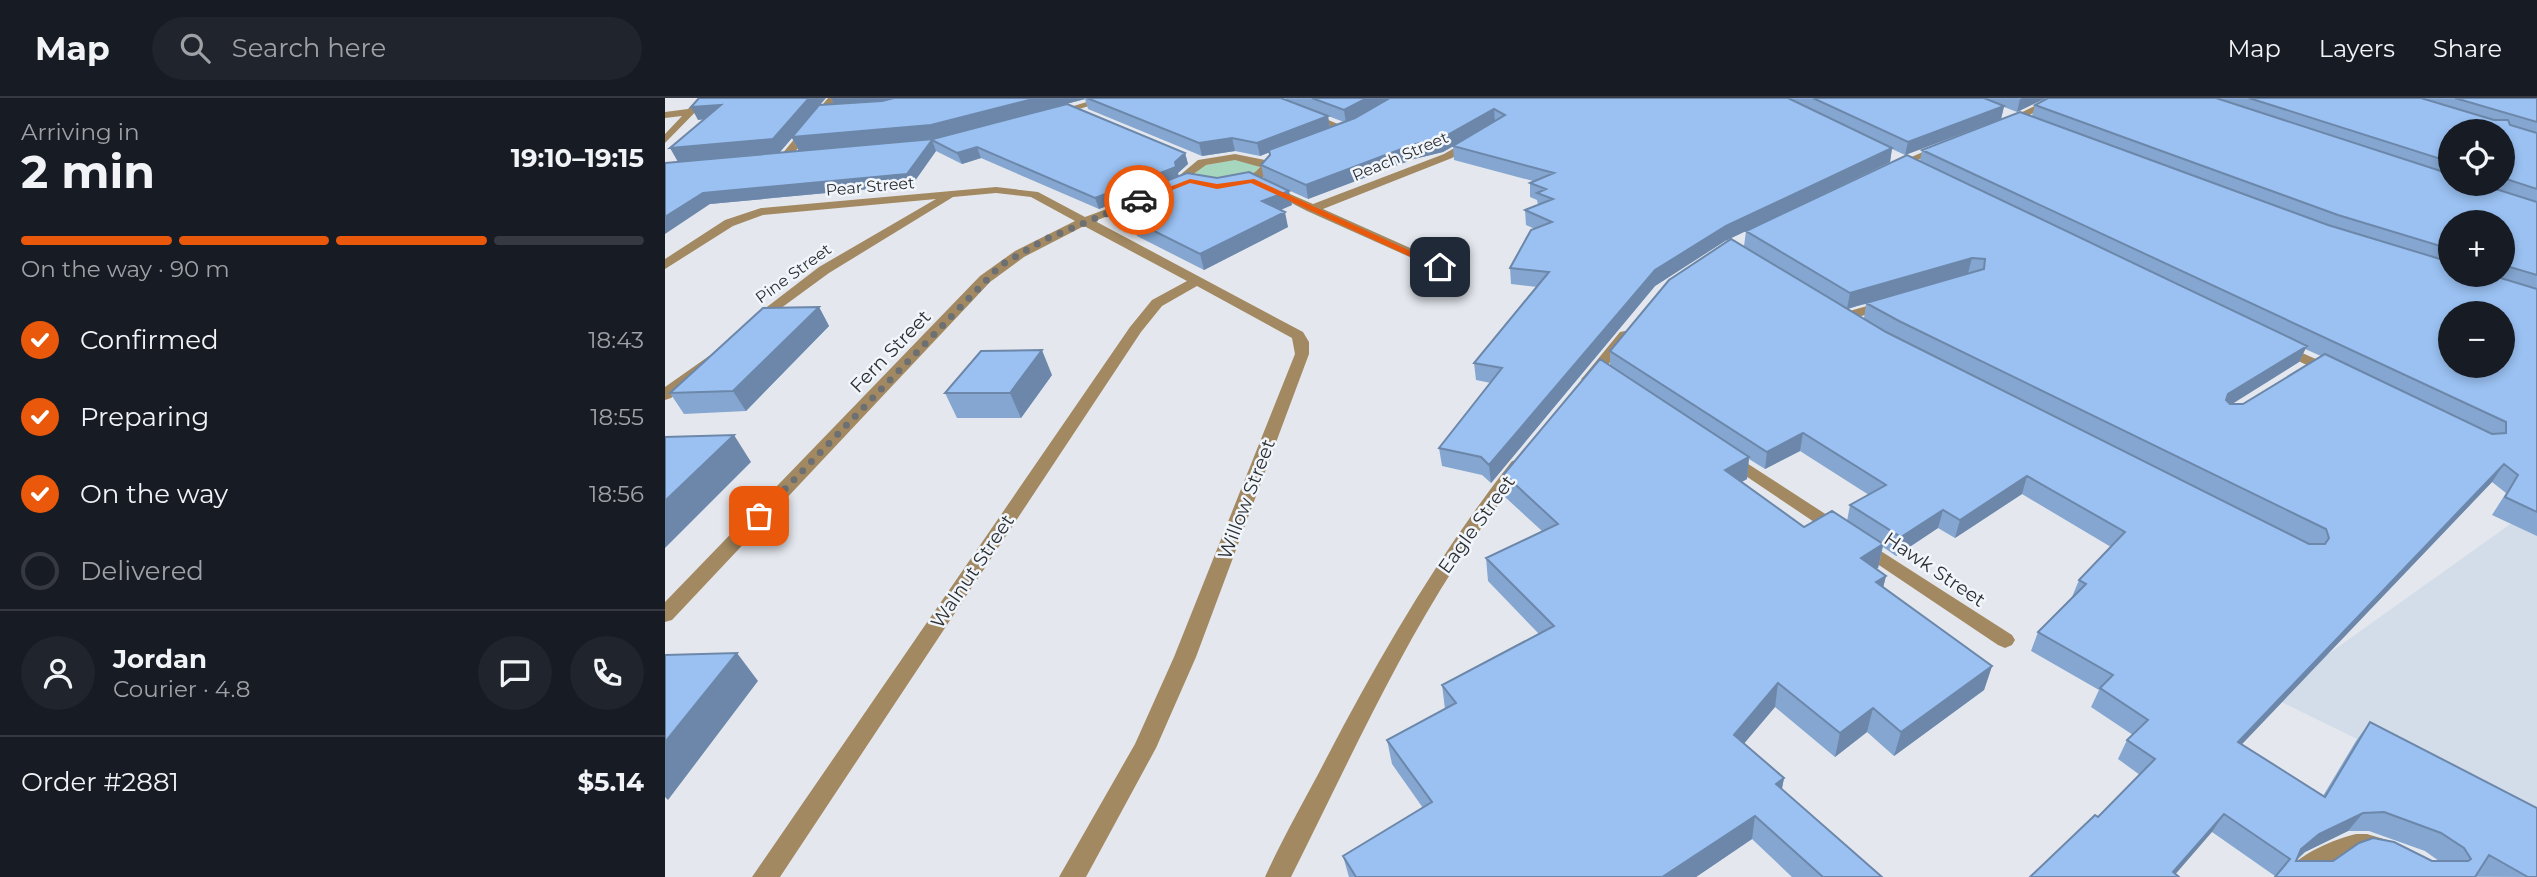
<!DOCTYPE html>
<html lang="en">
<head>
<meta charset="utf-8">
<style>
	body { margin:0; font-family:Montserrat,sans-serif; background:#20242c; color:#f1f3f6; height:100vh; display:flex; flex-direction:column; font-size:26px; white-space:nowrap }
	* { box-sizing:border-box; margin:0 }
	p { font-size:23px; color:#9ea1a6 }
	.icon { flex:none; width:38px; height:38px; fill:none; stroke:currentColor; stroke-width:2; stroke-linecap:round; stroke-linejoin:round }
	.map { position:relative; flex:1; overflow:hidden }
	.panel { display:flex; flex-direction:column; background:#171b24; width:665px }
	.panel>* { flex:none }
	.tools { position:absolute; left:1773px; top:21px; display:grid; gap:14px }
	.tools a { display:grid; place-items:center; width:77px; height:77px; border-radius:50%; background:#171b24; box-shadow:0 4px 10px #0003; font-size:35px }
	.pin { position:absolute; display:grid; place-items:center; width:60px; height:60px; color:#fff; margin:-30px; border-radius:14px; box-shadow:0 4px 10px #0006 }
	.courier { position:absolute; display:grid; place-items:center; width:70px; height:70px; margin:-35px; border:5px solid #ea580c; border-radius:50%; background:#fff; color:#222; box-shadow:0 2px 9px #0007 }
	.head em { font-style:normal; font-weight:700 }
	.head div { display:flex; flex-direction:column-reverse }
	.head { display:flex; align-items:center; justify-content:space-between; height:119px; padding:0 21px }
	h1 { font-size:46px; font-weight:700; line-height:52px }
	.bar { display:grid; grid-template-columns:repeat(4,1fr); gap:10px 7px; align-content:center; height:84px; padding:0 21px }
	.bar i { height:9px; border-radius:5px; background:#363941 }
	.bar .current { background:#ea580c }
	.bar p { grid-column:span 4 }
	.line { display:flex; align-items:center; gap:18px; padding:0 21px; border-top:2px solid #363941 }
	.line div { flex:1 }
	.round { display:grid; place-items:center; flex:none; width:74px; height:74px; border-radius:37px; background:#20242c }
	ol { padding:0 21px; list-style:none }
	li { display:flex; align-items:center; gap:21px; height:77px }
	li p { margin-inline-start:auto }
	li .icon { padding:7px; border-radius:50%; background:#ea580c; color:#fff; stroke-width:4 }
	li:last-child { color:#9ea1a6 }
	li i { width:38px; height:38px; border:4px solid #363941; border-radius:50% }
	header { display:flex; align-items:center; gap:42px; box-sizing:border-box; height:98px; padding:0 35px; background:#171b24; border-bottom:2px solid #363941 }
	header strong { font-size:33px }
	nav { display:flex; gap:38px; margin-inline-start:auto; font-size:24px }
	.search { width:490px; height:63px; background:#20242c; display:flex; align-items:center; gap:18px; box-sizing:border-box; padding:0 24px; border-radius:38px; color:#9ea1a6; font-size:26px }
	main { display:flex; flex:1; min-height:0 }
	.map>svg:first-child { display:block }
	.built { fill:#d3dde9 }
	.green { fill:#a7d6bf }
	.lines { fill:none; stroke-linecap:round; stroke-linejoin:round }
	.minor { fill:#a38961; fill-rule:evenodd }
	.wall { fill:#84a6d0; fill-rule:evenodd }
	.shaded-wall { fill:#6c87a9 }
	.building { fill:#9ac1f2; stroke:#6c87a9; stroke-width:2; fill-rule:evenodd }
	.route { fill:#ea580c }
	.done { stroke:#6d7073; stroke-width:7; stroke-dasharray:0 12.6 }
	.labels { text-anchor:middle; stroke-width:5; stroke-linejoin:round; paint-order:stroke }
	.far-street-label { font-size:16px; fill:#2d2f31; stroke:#f1f6fc }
	.street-label { font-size:19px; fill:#2d2f31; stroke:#f1f6fc }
</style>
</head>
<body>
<header>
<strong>Map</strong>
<div class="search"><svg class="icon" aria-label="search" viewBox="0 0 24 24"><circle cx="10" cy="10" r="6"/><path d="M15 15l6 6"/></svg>Search here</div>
<nav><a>Map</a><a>Layers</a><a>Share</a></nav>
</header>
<main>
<section class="panel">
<div class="head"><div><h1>2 min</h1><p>Arriving in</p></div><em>19:10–19:15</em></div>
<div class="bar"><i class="current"></i><i class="current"></i><i class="current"></i><i></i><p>On the way · 90 m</p></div>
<ol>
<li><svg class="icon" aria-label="check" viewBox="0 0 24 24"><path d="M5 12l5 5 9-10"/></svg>Confirmed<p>18:43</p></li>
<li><svg class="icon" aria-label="check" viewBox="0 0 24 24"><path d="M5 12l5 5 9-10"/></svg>Preparing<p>18:55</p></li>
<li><svg class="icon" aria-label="check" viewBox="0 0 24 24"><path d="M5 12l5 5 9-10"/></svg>On the way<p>18:56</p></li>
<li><i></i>Delivered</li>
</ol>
<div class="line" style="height:126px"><a class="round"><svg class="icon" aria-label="person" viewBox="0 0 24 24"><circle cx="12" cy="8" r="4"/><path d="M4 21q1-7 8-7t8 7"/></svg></a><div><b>Jordan</b><p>Courier · 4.8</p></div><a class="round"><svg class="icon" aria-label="chat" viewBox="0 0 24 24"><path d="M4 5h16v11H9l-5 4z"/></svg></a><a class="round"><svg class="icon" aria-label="phone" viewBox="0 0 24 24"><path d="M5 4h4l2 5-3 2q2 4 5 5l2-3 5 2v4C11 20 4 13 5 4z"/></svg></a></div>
<div class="line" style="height:91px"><div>Order #2881</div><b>$5.14</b></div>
</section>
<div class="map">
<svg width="1872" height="779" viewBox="0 0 1872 779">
	<rect width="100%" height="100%" fill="#e4e8ee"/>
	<path class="built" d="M1872 407V729L1604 598Z"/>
	<path class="green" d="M571 61 590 65 594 69 592 74 576 83 528 78 536 68Z"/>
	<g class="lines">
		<path class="minor" d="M34 0H44L0 45V36L17 18 0 20V14L23 11Z
			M163 0H173L125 60H117V56Z
			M435 0H451L387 19 382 16Z
			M608 0H618L620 4 685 31 676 33 614 8Z
			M1386 0H1399L1344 27 1335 25Z
			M805 41 814 43 787 60 658 111 781 166 782 169 776 173 642 113 599 91 609 89 648 106 779 56Z
			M1274 47 1283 49 1230 72 1221 70Z
			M570 56 600 62 606 69C602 76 598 81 590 85 570 95 529 97 515 77L533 62ZM570 62 595 69C582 86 543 93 527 77L541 67Z
			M331 89 373 94 420 119 466 102H474V106L430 123 638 234 644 244V256L531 559 491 650 421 779H394L470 646 509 559 630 256 627 240 532 188 497 208 476 234 115 779H87L465 229 487 202 522 183 419 128 359 159 325 184 7 522 0 524V504L315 178 350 153 410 123 366 99 331 95 288 99 164 175 90 229 83 225 85 222 154 169 271 101 98 117 68 128 0 171V161L60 122 96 110Z
			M1223 202 1228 203V209L1179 223 1172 219 1174 216Z
			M960 233 967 237 965 240 929 284H919L916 281 919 278 955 234Z
			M1615 245 1671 270 1674 273 1671 276H1661L1610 252 1608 249 1610 246Z
			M44 258 49 259 51 262 49 265 6 300 0 302V289Z
			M1063 353 1179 428 1182 432 1179 436H1167L1057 362 1055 358 1057 354Z
			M853 362 862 367C838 401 813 433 791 467 727 566 679 674 626 779H600C618 739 641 700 661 661 716 556 774 456 847 363Z
			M1197 441 1347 537 1350 542 1347 547 1340 550 1333 547 1190 451 1188 447 1190 443Z
			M1691 736H1702L1722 742 1725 750 1722 758 1713 761 1702 759 1683 761 1653 779H1619C1628 758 1669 741 1691 736Z"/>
	</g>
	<path class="wall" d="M166 0H616L622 2 620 0H1381L1352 14 1339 9 1336 21 1240 57 1227 51 1225 64 1060 143 990 188 826 385 817 377 777 368 774 350 826 285 811 282 809 265 872 189 846 186 845 170 870 131 861 127 860 112 873 107 872 102 865 99V85L868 83 789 62 788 48 792 46 778 54 749 61 643 101 599 81 596 67 605 57V54L595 58 570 53 537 58 423 11 420 1 352 19 520 55 523 66 513 75 514 78 627 107 616 112 623 129 539 172 472 138 468 126 451 119 447 106 434 111 316 60 297 66 271 53 247 87 45 106 39 21 33 22 169 6ZM663 18 679 24 665 30ZM127 40 134 53 115 54Z
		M1383 0H1872V438L1827 417 1841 395 1827 384 1576 646 1658 698 1691 643 1705 624 1872 779 1610 778 1547 734 1433 719 1475 677 1453 661 1462 642 1468 637 1426 609 1434 592 1366 553 1373 534 1407 499 1414 482 1446 449 1357 396 1290 440 1273 430 1231 458 1218 449 1213 470 1211 471 1221 478 1218 489 1327 568 1319 592 1229 658 1202 634 1170 659 1110 609 1079 645 1119 680 1117 691 1217 779H1127L1087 741 1031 779H684L678 758 758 710 727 666 722 642 780 611 777 587 874 536 823 483 821 460 877 433 840 399 839 376 945 268V253L1079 148 1081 133 1255 63 1257 52 1367 18 1370 7ZM1785 33H1838V86H1785ZM1785 124H1838V177H1785ZM1201 206 1199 220 1183 211 1192 208ZM1640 251 1656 258 1578 306H1566L1634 264ZM1135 353 1204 397 1185 407 1182 423 1139 429 1077 384 1082 381 1084 361 1100 371ZM1683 733H1704L1760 753 1774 763H1631L1640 754Z
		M154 209 164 228 81 313 19 316 5 295Z
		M387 277 356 320H292L280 295Z"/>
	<path class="shaded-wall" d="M144 0H161L128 39 372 0H419L420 1 272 40 134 53 127 40 115 54 13 64 5 50Z
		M166 0H251L170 8Z
		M702 0H727L681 25 679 12Z
		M1358 0H1381L1352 14 1355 1Z
		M56 7 63 19 33 22 26 9Z
		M1339 8 1336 21 1240 57 1243 44Z
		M829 11 830 24 778 54 749 61 643 101 641 87Z
		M663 18 665 31 595 58 592 45Z
		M567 40 570 53 537 58 534 45Z
		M267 42 271 53 247 87 45 106 0 136V119L38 95Z
		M312 49 316 60 297 66 292 55Z
		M1227 50 1225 64 1060 143 990 188 826 385 824 367 990 172 1061 128Z
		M520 55 523 66 513 75 514 81 446 104 447 106 434 111 430 100Z
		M624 93 627 107 600 118 597 103Z
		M620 114 623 129 539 172 535 156Z
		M1307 160 1303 175 1182 211 1185 195Z
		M154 209 164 228 81 313 68 293Z
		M1642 248 1634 264 1556 313 1563 296Z
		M377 252 387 277 356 320 345 295Z
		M1138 335 1135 353 1100 371 1102 354Z
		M69 337 86 364 0 450V403Z
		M1084 359 1082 381 1057 394 1060 372Z
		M1839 366 1827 384 1561 663 1573 644Z
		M1362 378 1357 396 1290 440 1295 422Z
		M1278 412 1273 430 1231 458 1236 439Z
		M1218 446 1213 470 1191 484 1196 460Z
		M1221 478 1215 502 1211 484Z
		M72 555 93 583 3 702 0 699V644Z
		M1327 568 1319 592 1229 658 1236 634Z
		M1113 585 1110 609 1066 661 1069 637Z
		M1208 610 1202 634 1170 659 1175 635Z
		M1119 680 1114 704 1111 686Z
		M1698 715 1683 733 1640 754 1622 769 1636 751 1654 736Z
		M1559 716 1547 734 1508 779V774Z
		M1090 718 1087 741 1031 779H999Z"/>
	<path class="building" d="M34 0H144L108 41 5 50 56 7 26 9Z
		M229 0H372L266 27 127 39 154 7 217 3Z
		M422 0H616L663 18 592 45 567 40 534 45Z
		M647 0H702L679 12Z
		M725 0H1123L1227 50 1061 128 990 172 824 367 816 359 774 350 837 270 809 265 884 174 845 170 866 132 887 124 860 112 888 101 872 95 881 91 865 85 889 75 788 48 840 17 829 11 777 40 747 47 641 87 596 67 605 57 604 52 690 20Z
		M1148 0H1319L1339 8 1243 44Z
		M1383 0H1551L1785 76V86H1815L1872 104V177L1838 167V124H1785V151L1673 117 1370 7Z
		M1584 0H1756L1829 22H1843L1845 27 1872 35V91L1838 80V33H1785V64Z
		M1790 0H1872V24Z
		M402 6 520 55 510 64 511 69 430 100 312 49 292 55 267 42 242 76 38 95 0 119V65L268 41Z
		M1355 14 1663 127 1785 164V177H1826L1872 191V414L1840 399 1853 377 1839 366 1573 644 1660 699 1705 624 1872 710V779H1863L1824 757 1810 779H1610L1625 761 1559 716 1508 774 1514 779H1365L1430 717 1433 719 1490 661 1462 642 1483 622 1435 590 1448 577 1373 534 1421 486 1414 482 1460 434 1362 378 1295 422 1278 412 1236 439 1185 407 1221 387 1138 335 1102 354 945 253 1004 182 1066 141 1221 234 1644 446H1660L1664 440 1661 431 1234 223 1201 205 1319 171 1320 161 1307 160 1185 195 1081 133 1242 57 1642 248 1563 296 1561 302 1565 306H1578L1660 256 1827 336 1841 335V324L1257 52ZM1785 215H1838V268H1785ZM1719 714 1776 735 1799 750 1806 761 1803 763H1767L1729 744 1708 740 1694 745 1668 763H1631L1636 751 1654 736 1698 715Z
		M584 74 624 93 597 103 620 114 535 156 467 122 474 120 465 116 469 114 446 104 522 75 552 80Z
		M154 209 68 293 5 295 98 210Z
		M377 252 345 295H280L316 253Z
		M935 261 1084 359 1060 372 1139 429 1167 413 1218 446 1196 460 1221 478 1211 484 1327 568 1236 634 1208 610 1175 635 1113 585 1069 637 1119 680 1111 686 1217 779H1158L1090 718 999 778 1000 779H691L678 758 767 704 722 642 791 605 777 587 889 528 821 460 893 426 839 376Z
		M69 337 0 403V339Z
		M72 555 0 644V557Z"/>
	<path class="route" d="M525 81 552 86 589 81 780 169 772 171 586 85 552 91 525 85 477 104 471 102Z"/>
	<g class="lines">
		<path class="done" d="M94 418 336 167 381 141 474 102"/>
	</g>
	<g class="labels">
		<g class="far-street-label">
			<text transform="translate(735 58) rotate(-23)" y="6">Peach Street</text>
			<text transform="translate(205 88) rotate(-5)" y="6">Pear Street</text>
			<text transform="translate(128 175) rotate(-36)" y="6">Pine Street</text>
		</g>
		<g class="street-label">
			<text transform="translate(225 253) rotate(-46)" y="7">Fern Street</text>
			<text transform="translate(581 401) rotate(-69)" y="7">Willow Street</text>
			<text transform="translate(811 426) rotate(-54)" y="7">Eagle Street</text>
			<text transform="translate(1270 471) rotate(34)" y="7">Hawk Street</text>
			<text transform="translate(307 473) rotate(-56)" y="7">Walnut Street</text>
		</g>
	</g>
</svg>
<div class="tools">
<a><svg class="icon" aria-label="locate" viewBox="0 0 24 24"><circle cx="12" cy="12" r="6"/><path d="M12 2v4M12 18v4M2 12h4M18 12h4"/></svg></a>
<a>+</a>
<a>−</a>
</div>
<div class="pin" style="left:94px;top:418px;background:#ea580c"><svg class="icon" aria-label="bag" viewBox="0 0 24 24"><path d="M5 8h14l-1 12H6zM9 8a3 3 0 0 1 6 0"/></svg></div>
<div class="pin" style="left:775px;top:169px;background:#1f2937"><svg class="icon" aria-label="home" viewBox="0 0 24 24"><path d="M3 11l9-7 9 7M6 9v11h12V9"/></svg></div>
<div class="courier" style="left:474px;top:102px"><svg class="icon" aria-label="car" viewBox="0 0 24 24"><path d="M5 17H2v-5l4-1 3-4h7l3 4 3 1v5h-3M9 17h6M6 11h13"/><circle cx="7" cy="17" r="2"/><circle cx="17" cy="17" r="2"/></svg></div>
</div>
</main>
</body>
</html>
